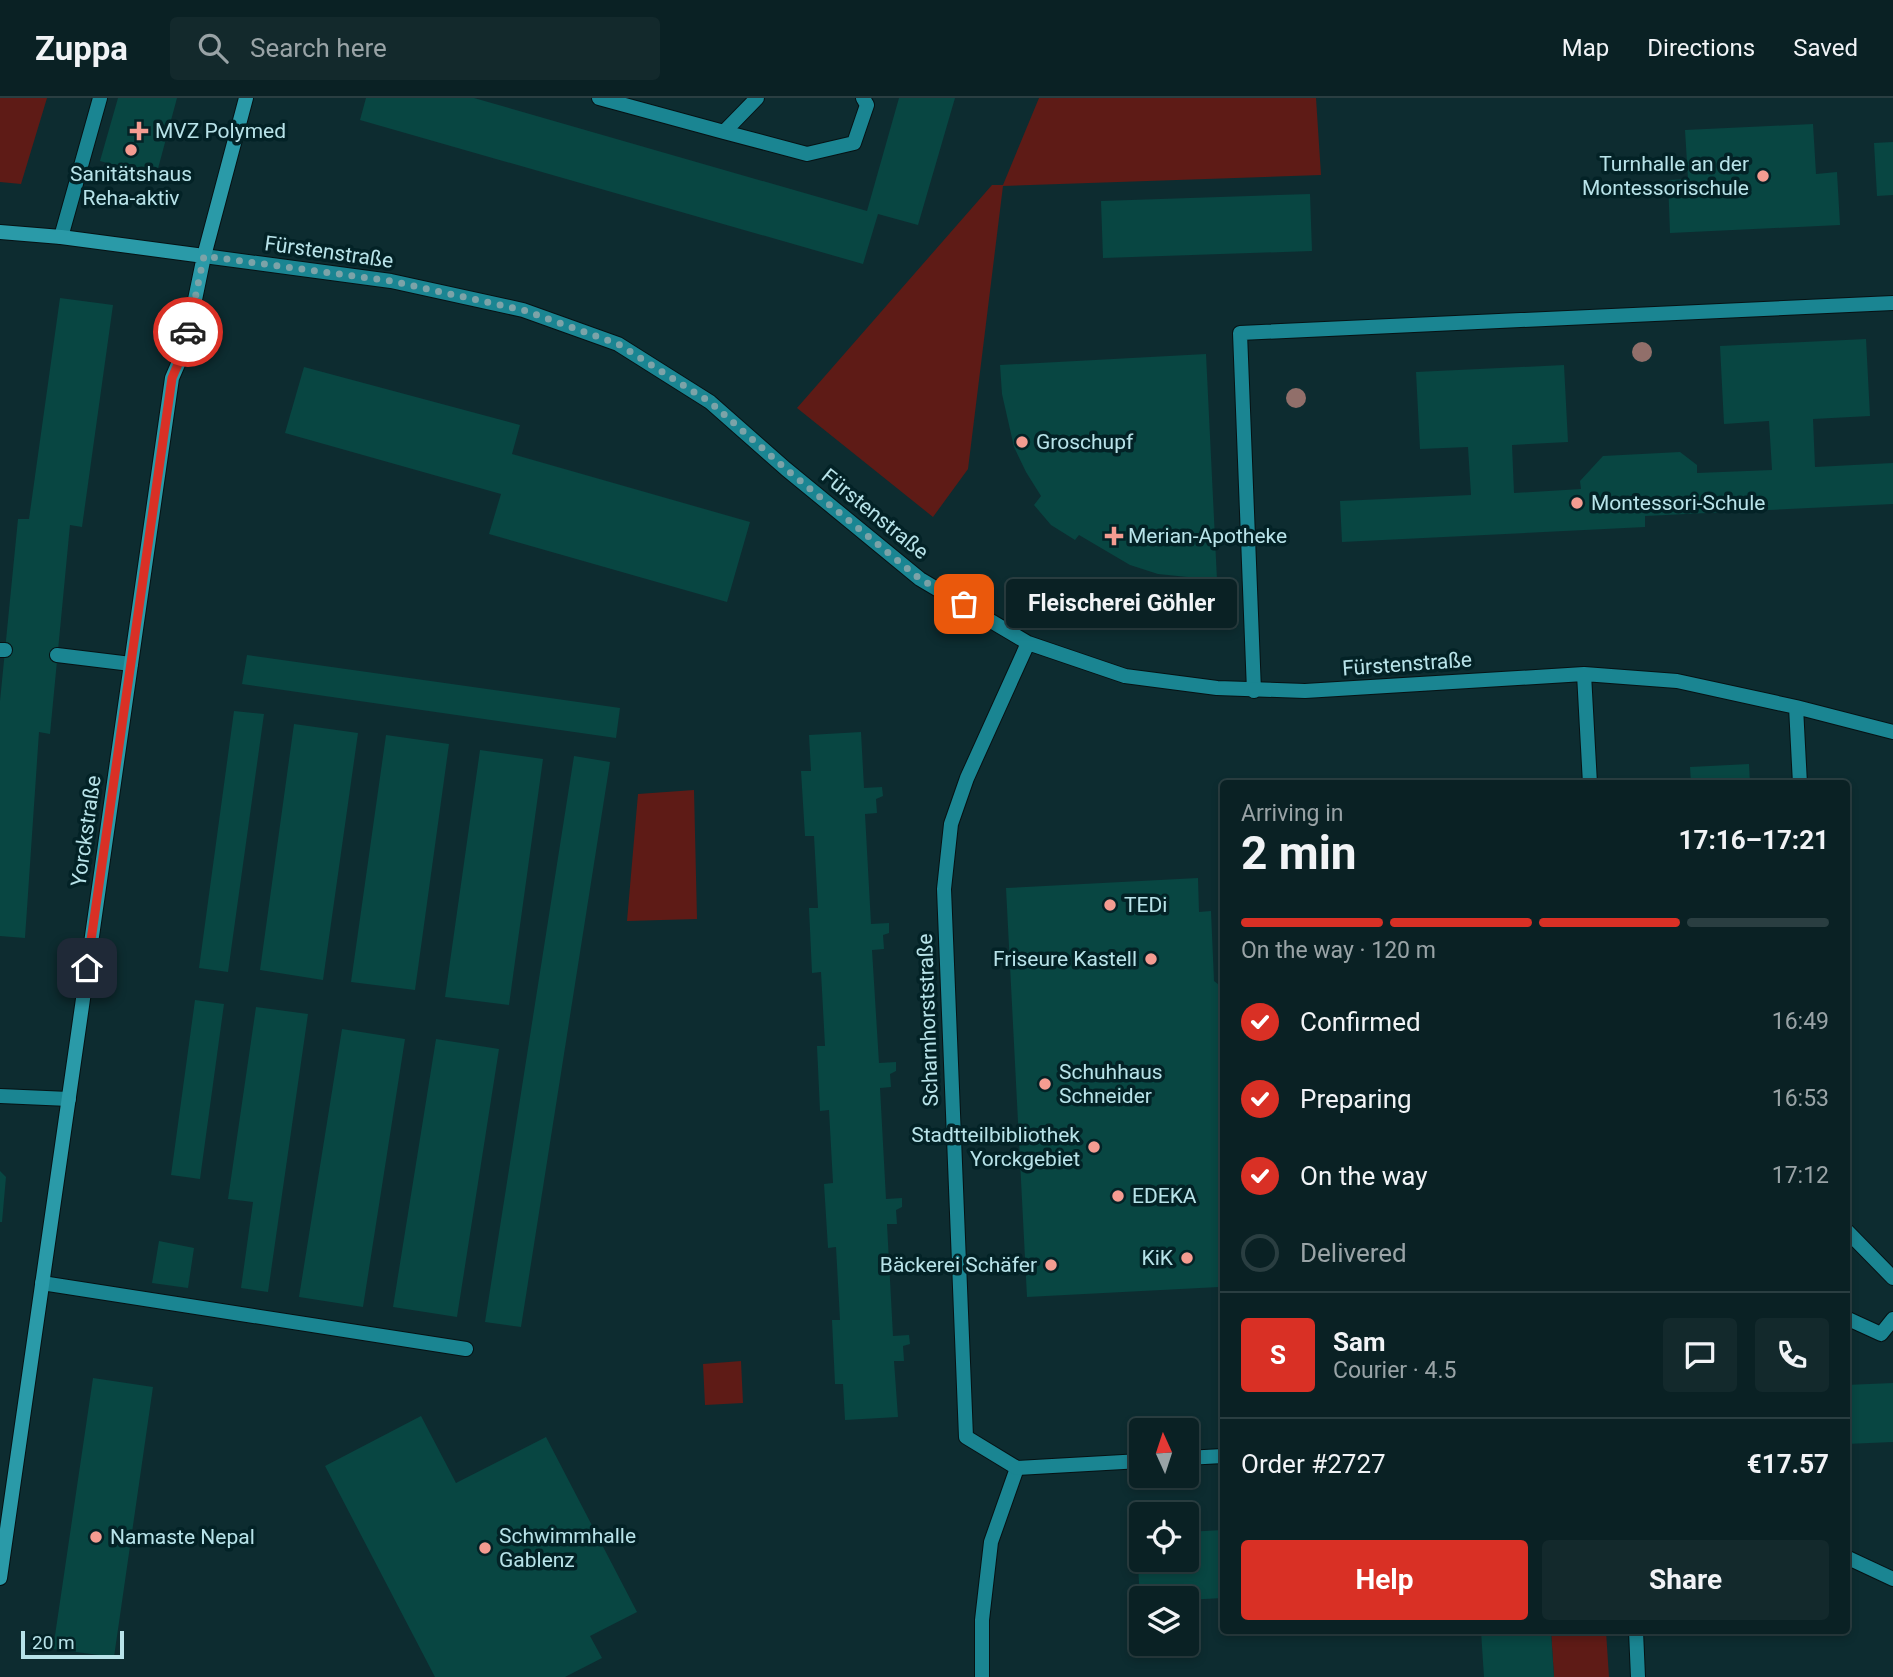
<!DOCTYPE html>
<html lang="en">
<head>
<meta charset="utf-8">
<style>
	body { margin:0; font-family:Roboto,sans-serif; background:#13292c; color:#f1f3f6; height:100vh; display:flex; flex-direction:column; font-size:26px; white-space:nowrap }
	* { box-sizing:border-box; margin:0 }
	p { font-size:23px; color:#99a3a6 }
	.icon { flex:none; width:38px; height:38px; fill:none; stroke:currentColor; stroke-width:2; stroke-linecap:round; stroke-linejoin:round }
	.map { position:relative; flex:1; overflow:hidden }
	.side { position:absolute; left:1220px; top:682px; width:630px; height:854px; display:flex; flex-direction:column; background:#0a2124; border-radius:7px; box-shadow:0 4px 10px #0003,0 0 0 2px #2a3e41 }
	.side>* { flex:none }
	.needle { width:46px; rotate:357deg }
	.controls { position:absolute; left:1129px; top:1320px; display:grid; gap:14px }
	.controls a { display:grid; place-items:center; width:70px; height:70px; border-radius:7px; background:#0a2124; box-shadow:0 4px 10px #0003,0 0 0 2px #2a3e41; font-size:35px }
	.scale { position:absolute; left:21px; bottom:18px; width:103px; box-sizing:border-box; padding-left:7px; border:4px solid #b8e3e9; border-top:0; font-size:19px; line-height:24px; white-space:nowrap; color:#b8e3e9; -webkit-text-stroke:5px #032226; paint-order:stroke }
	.pin { position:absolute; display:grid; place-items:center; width:60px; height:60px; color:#fff; margin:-30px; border-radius:14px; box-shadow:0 4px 10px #0006 }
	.courier { position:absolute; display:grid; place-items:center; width:70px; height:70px; margin:-35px; border:5px solid #d93025; border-radius:50%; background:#fff; color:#222; box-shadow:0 2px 9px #0007 }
	.bubble { position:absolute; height:49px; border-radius:7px; background:#0a2124; box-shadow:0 4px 10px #0003,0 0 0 2px #2a3e41; font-size:23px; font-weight:700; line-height:49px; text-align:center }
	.overview em { font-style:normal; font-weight:700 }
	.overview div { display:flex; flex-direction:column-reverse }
	.overview { display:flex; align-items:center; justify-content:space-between; height:119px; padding:0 21px }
	h1 { font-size:46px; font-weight:700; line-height:52px }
	.bar { display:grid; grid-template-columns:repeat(4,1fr); gap:10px 7px; align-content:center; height:84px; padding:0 21px }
	.bar i { height:9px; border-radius:5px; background:#2a3e41 }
	.bar .active { background:#d93025 }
	.bar p { grid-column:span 4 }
	.line { display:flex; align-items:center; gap:18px; padding:0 21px; border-top:2px solid #2a3e41 }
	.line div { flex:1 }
	.round { display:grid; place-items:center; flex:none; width:74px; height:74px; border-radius:7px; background:#13292c }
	ol { padding:0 21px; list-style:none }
	li { display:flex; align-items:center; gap:21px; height:77px }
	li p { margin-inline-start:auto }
	li .icon { padding:7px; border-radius:50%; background:#d93025; color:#fff; stroke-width:4 }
	li:last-child { color:#99a3a6 }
	li i { width:38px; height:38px; border:4px solid #2a3e41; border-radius:50% }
	.primary-button { display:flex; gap:14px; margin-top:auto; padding:14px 21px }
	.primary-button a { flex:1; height:80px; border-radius:7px; background:#d93025; color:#fff; font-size:28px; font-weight:700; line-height:80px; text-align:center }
	.primary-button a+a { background:#13292c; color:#f1f3f6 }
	header { display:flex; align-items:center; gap:42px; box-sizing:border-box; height:98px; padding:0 35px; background:#0a2124; border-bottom:2px solid #2a3e41 }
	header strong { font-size:33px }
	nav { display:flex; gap:38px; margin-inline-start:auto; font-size:24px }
	.search { width:490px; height:63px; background:#13292c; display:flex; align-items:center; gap:18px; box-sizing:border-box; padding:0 24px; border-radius:7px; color:#99a3a6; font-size:26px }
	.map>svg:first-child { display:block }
	.green { fill:#5e1b16 }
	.building { fill:#084642 }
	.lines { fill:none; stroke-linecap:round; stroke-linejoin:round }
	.lane-casing { stroke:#061214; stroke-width:16 }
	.street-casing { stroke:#061214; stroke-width:16 }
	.secondary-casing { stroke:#061214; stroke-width:16 }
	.lane { stroke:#1a8592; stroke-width:14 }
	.street { stroke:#1a8592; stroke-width:14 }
	.secondary { stroke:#2a9aa8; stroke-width:14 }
	.tree { fill:#916f6a }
	.done { stroke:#7ca3a8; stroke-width:7; stroke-dasharray:0 12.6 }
	.route { stroke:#d93025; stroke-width:9 }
	.poi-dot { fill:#f59c91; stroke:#032226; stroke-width:2.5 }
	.labels { text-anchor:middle; stroke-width:7; stroke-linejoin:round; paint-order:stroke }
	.poi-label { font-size:21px; fill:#b8e3e9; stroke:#032226; text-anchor:start }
	.street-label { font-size:21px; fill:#b8e3e9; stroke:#032226 }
</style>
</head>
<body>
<header>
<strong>Zuppa</strong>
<div class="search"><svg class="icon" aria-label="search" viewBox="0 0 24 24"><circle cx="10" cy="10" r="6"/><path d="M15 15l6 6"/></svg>Search here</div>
<nav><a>Map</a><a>Directions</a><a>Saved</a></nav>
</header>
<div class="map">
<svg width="1893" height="1579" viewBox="0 0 1893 1579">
	<rect width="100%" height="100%" fill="#0d2c30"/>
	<path class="green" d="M0 0H47L21 86 0 84Z
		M1039 0H1316L1321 77 1003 88 968 371 933 419 797 310 992 87H1003Z
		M694 692 697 821 627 823 638 696Z
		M741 1263 743 1305 705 1307 703 1266Z
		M1551 1533H1606L1609 1579H1554Z"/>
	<path class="building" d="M118 0H177L156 78 100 63Z
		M366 0H474L867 113 899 0H955L918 127 878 116 863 166 360 22Z
		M1813 26 1816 76 1837 74 1840 127 1670 135 1668 82 1688 81 1685 32Z
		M1893 44V97L1877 98 1874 45Z
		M1310 96 1312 153 1103 160 1101 103Z
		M60 200 113 207 82 429 70 427 50 636 39 634 25 840 0 838V603L18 421H29Z
		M1866 241 1870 318 1813 321 1815 369 1893 365V406L1645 418V429L1342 444 1340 403 1471 397 1468 349 1420 351 1416 274 1564 267 1568 344 1512 347 1514 395 1581 391 1580 383 1603 358 1680 354 1697 367V375L1772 372 1769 323 1724 326 1720 248Z
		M1206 256 1217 482 1158 476 1130 467 1079 437 1075 442 1051 427 1034 407 1041 398 1026 374 1014 349 1002 296 1000 267Z
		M304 269 520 327 512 356 750 424 727 504 489 436 501 396 285 335Z
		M247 557 620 610 616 640 242 586Z
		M234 613 264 616 228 874 199 870Z
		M294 626 358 635 323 882 260 872Z
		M861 634 864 690 882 689 883 698 876 701 877 715 865 716 871 826 889 825V835L883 837 884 851 872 852 879 965 896 964V973L890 976 891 989 880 990 886 1101 902 1100V1109L896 1112 897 1126H887L893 1238 909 1237 910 1246 903 1248 904 1263H894L898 1319 845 1322 843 1286H835L832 1222H840L836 1149 828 1150 824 1086 833 1085 829 1012 820 1013 817 948H825L821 874 812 875 809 810H818L814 738H805L801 673H811L809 637Z
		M386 637 449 646 415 892 351 884Z
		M480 652 543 661 509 907 445 899Z
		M574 658 610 664 521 1229 485 1224Z
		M1749 666 1750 686H1691L1690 669Z
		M1198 780 1199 814 1211 813 1214 883 1223 890V1171H1218L1219 1189 1027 1199 1006 790Z
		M195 902 224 906 200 1081 171 1077Z
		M256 909 308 916 268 1194 241 1190 253 1104 228 1101Z
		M342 931 405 941 363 1209 299 1199Z
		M436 941 499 951 457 1219 393 1209Z
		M0 1073 6 1079 2 1124H0Z
		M159 1143 194 1150 188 1190 152 1185Z
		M93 1280 153 1289 114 1559 53 1551Z
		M1893 1285V1344L1846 1346V1287Z
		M421 1318 456 1385 546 1339 637 1514 590 1538 602 1560 565 1579H435L325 1368Z
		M1223 1432V1500L1186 1502V1500H1140L1136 1437H1141V1461H1186V1434Z
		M1481 1533H1551L1554 1579H1484Z"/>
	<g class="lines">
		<g class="lane-casing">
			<path id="lane" d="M599 0 724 34
				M757 0 724 34 807 56 854 45 867 7 863 0
				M61 139 100 0
				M0 552H5
				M57 557 131 566
				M1254 593 1240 235 1893 205
				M42 1185 466 1251
				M1846 1459 1893 1481
				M982 1579V1522L991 1444 1017 1370"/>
		</g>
		<g class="street-casing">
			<path id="street" d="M204 158 391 183 523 212 618 246 710 304 786 371 920 481 1028 545 1125 578 1217 590 1305 593 1584 576 1677 583 1796 609 1893 634
				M1028 545 967 680 951 726 944 791 966 1339 1017 1370 1141 1363
				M1584 576 1590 686
				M1796 609 1800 686
				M0 998 69 1001
				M1846 1132 1893 1180
				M1846 1220 1881 1236 1893 1221
				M1186 1360 1223 1358
				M1636 1533 1638 1579"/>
		</g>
		<g class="secondary-casing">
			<path id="secondary" d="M0 134 61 139 204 158
				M0 1480 172 280 185 250 204 158 246 0"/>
		</g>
		<use href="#lane" class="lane"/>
		<use href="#street" class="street"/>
		<use href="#secondary" class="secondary"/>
	</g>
	<g class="tree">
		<circle cx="1642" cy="254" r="10"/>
		<circle cx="1296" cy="300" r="10"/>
	</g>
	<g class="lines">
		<path class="done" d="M188 234 204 158 391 183 523 212 618 246 710 304 786 371 920 481 964 506"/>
		<path class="route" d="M87 870 172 280 185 250 188 234"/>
	</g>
	<g class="poi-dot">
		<path d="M135.5 22.5h7v7h7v7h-7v7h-7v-7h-7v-7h7z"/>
		<circle cx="131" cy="52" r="7"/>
		<circle cx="1763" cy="78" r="7"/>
		<circle cx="1022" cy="344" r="7"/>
		<circle cx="1577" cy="405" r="7"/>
		<path d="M1110.5 427.5h7v7h7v7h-7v7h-7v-7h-7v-7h7z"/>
		<circle cx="1110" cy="807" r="7"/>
		<circle cx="1151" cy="861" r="7"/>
		<circle cx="1045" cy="986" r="7"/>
		<circle cx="1094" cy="1049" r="7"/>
		<circle cx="1118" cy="1098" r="7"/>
		<circle cx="1187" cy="1160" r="7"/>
		<circle cx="1051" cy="1167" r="7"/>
		<circle cx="96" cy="1439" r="7"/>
		<circle cx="485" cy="1450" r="7"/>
	</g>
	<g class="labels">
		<g class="poi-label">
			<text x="155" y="40">MVZ Polymed</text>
			<text x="1749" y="73" text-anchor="end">Turnhalle an der<tspan x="1749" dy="24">Montessorischule</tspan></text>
			<text x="131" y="83" text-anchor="middle">Sanitätshaus<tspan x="131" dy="24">Reha-aktiv</tspan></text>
			<text x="1036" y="351">Groschupf</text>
			<text x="1591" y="412">Montessori-Schule</text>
			<text x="1128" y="445">Merian-Apotheke</text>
			<text x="1124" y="814">TEDi</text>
			<text x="1137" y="868" text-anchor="end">Friseure Kastell</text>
			<text x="1059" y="981">Schuhhaus<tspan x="1059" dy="24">Schneider</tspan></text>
			<text x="1080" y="1044" text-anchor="end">Stadtteilbibliothek<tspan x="1080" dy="24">Yorckgebiet</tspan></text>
			<text x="1132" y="1105">EDEKA</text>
			<text x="1173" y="1167" text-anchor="end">KiK</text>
			<text x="1037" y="1174" text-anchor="end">Bäckerei Schäfer</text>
			<text x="499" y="1445">Schwimmhalle<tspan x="499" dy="24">Gablenz</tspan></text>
			<text x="110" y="1446">Namaste Nepal</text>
		</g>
		<g class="street-label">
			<text transform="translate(329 154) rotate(8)" y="7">Fürstenstraße</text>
			<text transform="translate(875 416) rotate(39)" y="7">Fürstenstraße</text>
			<text transform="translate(1407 566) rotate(-4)" y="7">Fürstenstraße</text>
			<text transform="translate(86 733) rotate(-82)" y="7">Yorckstraße</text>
			<text transform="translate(928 922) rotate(-92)" y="7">Scharnhorststraße</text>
		</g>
	</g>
</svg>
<div class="controls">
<a><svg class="needle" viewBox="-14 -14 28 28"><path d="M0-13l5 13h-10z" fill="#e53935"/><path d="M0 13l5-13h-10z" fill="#99a3a6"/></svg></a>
<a><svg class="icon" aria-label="locate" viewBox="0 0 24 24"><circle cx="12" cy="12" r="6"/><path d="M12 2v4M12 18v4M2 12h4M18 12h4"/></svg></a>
<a><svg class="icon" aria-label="layers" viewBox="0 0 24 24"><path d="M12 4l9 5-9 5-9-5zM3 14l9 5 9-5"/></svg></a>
</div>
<div class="scale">20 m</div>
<div class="pin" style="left:964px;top:506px;background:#ea580c"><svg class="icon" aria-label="bag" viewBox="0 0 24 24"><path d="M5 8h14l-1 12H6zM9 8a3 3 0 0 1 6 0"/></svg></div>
<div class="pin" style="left:87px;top:870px;background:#1f2937"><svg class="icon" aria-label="home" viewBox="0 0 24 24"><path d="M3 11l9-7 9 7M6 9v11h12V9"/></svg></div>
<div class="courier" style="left:188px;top:234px"><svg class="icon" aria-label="car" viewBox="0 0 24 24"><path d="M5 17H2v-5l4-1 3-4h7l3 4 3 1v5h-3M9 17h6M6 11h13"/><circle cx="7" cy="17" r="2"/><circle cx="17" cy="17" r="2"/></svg></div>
<div class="bubble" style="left:1006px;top:481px;width:231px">Fleischerei Göhler</div>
<section class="side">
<div class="overview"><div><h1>2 min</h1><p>Arriving in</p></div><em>17:16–17:21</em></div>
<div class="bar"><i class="active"></i><i class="active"></i><i class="active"></i><i></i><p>On the way · 120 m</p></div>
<ol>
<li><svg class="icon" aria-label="check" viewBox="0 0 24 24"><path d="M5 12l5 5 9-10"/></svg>Confirmed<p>16:49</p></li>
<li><svg class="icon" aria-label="check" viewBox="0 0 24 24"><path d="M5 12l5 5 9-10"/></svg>Preparing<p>16:53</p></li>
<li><svg class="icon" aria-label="check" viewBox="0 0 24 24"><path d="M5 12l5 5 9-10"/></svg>On the way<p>17:12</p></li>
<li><i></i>Delivered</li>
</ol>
<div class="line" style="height:126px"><b class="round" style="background:#d93025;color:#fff">S</b><div><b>Sam</b><p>Courier · 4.5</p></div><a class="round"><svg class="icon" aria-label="chat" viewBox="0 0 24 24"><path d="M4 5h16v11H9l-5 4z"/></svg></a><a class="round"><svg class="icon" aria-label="phone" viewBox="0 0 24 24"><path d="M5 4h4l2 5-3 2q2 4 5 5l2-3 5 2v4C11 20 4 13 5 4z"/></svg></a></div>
<div class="line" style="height:91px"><div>Order #2727</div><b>€17.57</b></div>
<div class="primary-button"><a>Help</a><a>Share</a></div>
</section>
</div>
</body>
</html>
